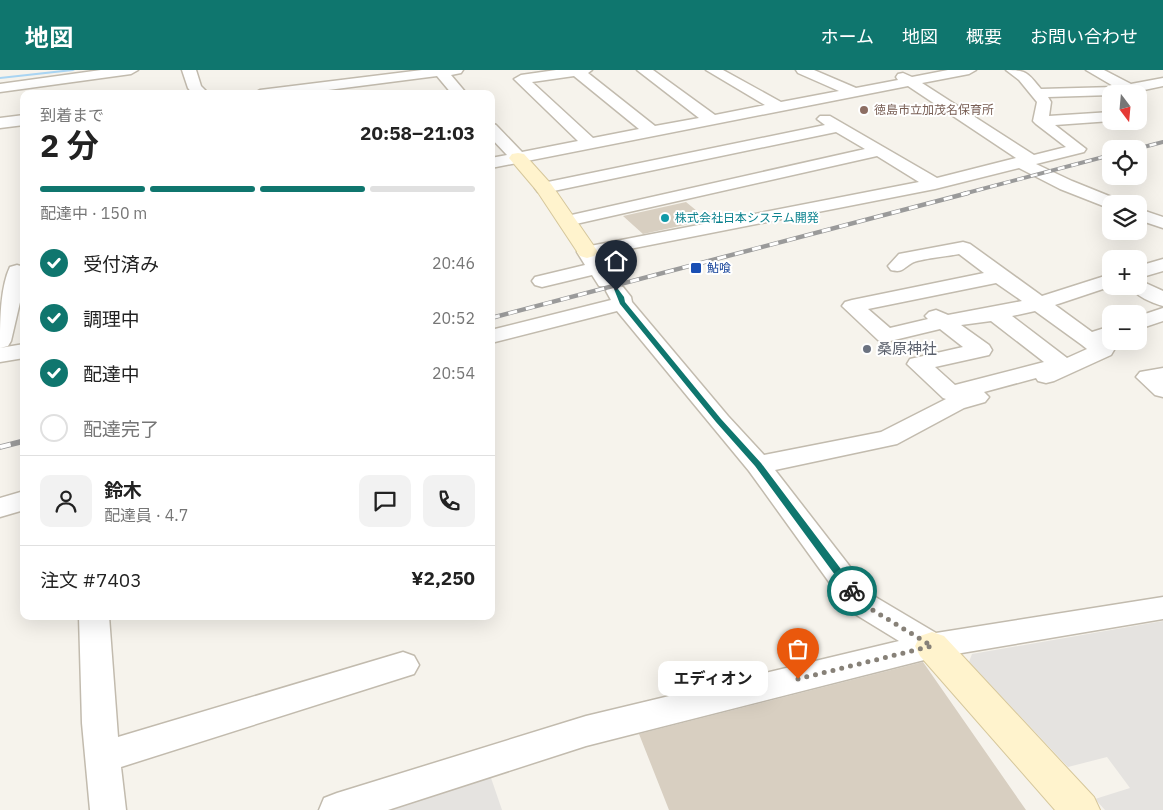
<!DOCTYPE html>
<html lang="ja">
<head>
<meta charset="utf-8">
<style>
	body { margin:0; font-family:"IBM Plex Sans","Noto Sans JP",sans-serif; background:#f2f2f2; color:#222; height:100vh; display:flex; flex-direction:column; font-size:19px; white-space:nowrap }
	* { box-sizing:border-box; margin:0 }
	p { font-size:16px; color:#767676 }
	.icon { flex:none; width:28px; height:28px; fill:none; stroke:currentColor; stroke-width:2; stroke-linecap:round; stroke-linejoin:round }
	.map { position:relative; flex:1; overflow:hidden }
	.sheet { position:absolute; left:20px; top:20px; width:475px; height:530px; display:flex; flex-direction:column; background:#fff; border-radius:10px; box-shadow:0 5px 20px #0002 }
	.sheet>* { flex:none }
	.needle { width:32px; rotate:164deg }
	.tools { position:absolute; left:1102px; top:15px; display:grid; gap:10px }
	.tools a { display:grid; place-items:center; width:45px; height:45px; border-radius:10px; background:#fff; box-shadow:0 5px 20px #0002; font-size:25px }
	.pin { position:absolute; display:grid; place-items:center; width:42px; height:42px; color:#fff; margin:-51px -21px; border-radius:50% 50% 50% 0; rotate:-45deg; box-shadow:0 0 5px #0007 }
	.pin .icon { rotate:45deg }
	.courier { position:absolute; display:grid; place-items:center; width:50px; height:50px; margin:-25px; border:4px solid #0f766e; border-radius:50%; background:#fff; color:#222; box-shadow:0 1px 6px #0007 }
	.bubble { position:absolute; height:35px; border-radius:10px; background:#fff; box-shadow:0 5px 20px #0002; font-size:16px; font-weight:700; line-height:35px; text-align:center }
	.head em { font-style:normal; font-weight:700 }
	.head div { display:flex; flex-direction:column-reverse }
	.head { display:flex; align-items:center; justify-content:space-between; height:85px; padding:0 20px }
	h1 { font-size:32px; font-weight:700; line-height:38px }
	.bar { display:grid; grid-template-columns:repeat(4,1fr); gap:8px 5px; align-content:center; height:60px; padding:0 20px }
	.bar i { height:6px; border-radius:4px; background:#e0e0e0 }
	.bar .selected { background:#0f766e }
	.bar p { grid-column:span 4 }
	.line { display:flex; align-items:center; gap:12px; padding:0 20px; border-top:1px solid #e0e0e0 }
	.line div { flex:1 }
	.round { display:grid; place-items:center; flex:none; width:52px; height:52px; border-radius:10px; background:#f2f2f2 }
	ol { padding:0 20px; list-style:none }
	li { display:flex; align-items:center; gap:15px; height:55px }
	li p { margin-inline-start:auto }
	li .icon { padding:5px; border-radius:50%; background:#0f766e; color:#fff; stroke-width:4 }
	li:last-child { color:#767676 }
	li i { width:28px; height:28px; border:2px solid #e0e0e0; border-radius:50% }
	header { display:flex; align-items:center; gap:30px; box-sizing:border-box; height:70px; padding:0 25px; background:#0f766e; color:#fff }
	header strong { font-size:24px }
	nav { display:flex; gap:28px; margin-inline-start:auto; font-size:18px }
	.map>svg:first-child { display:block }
	.parking { fill:#e5e3e0 }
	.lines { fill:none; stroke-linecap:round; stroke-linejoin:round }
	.stream { fill:#a9d4f2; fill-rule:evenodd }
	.building { fill:#d8cfc1 }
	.street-casing { stroke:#c2bbae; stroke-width:3 }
	.secondary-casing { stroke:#d6c79b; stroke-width:2 }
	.street { fill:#fff; fill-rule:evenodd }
	.secondary { fill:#fff3cd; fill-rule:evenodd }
	.rail-far2-casing { stroke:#9a9a9a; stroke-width:4 }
	.rail-far1-casing { stroke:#9a9a9a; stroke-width:4.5 }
	.rail-casing { stroke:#9a9a9a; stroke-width:5.5 }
	.rail-far2 { stroke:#fff; stroke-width:2.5; stroke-dasharray:7; stroke-linecap:butt }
	.rail-far1 { stroke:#fff; stroke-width:3; stroke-dasharray:9; stroke-linecap:butt }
	.rail { stroke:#fff; stroke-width:4; stroke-dasharray:11; stroke-linecap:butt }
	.route { fill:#0f766e }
	.done { stroke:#878178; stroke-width:5; stroke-dasharray:0 9 }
	.education-dot { fill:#8d6e63; stroke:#fff; stroke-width:2 }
	.culture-dot { fill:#0f9aa8; stroke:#fff; stroke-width:2 }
	.transit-dot { fill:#1a4fb4; stroke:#fff; stroke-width:2 }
	.worship-dot { fill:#6b7280; stroke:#fff; stroke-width:2 }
	.labels { text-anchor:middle; stroke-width:4; stroke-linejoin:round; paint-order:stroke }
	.far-education-label { font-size:12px; fill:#785e54; stroke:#fff; text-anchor:start }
	.far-culture-label { font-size:12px; fill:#0d838f; stroke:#fff; text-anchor:start }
	.far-transit-label { font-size:12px; fill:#164399; stroke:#fff; text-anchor:start }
	.worship-label { font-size:15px; fill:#5b616d; stroke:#fff; text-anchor:start }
</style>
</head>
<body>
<header>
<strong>地図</strong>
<nav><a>ホーム</a><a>地図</a><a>概要</a><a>お問い合わせ</a></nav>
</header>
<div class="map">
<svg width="1163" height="740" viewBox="0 0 1163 740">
	<rect width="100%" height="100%" fill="#f6f3ec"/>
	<path class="parking" d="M1163 551V740H1105L1095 729 1130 718 1107 687 1068 697 969 592 972 584Z
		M490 705 502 740H389Z"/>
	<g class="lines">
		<path class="stream" d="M63 0H75L73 1 0 9V7Z"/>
	</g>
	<path class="building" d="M686 132 708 150 643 164 623 146Z
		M923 592 1026 740H669L639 664Z"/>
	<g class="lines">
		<g class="street-casing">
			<path id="street" d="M101 0H138L131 4 0 22V14Z
				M182 0H196L201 16 209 24H193L188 18Z
				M422 0H463L461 3 451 5 467 24H452L437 6 297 24H253L260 20Z
				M556 0H592L588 3 655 56 699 48 637 0H653L715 45 765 35 706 0H723L781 32 839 21 798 3 796 0H814L856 18 898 10 896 7 898 4 903 3 912 7 948 0H976L969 4 922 13 1034 85 1066 77 1036 54 1033 51 1037 32 1019 10 1006 0C1027 0 1028 3 1041 19L1115 17 1086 0H1104L1131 14 1163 8V16L1130 23 1111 24V25L1048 27 1051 32 1049 46 1111 42V51L1055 55 1086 79 1084 82 1036 94 1072 111 1119 130 1122 134H1111V139L1060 119 1019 98 935 119 599 185 616 212 614 215 623 217 631 227 632 232 728 346 764 385 881 362 946 329 943 328 907 294 910 289 963 277 940 259 886 272 878 270 842 236 845 232 852 230 984 203 959 184C949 186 919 189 912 193 903 198 903 203 891 200L888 196 899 184 963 172 970 174 1042 226 1111 204 1112 216 1055 235 1092 262 1111 256V269L1106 272 1114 280 1111 285 1054 311 1046 313 1038 311 1036 308 984 322 989 327 985 332 964 338 897 374 775 400 872 525 936 563 1163 527V549L932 588 586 676 388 740H319L324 728 337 723 586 646 899 571 850 541 749 401 617 241 491 273V260L611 230 606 221 608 217 599 216 592 205 542 217 535 215 532 211 535 207 585 195 577 182 580 178 919 112 877 86 567 156 561 155 558 151 561 147 567 146 865 79 836 62 544 123 538 122 535 118 538 114 825 55 817 49 820 46H830L937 108 1016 88 908 16 491 98V88L507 85 491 68V53L496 55 522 82 578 71 514 9 521 5ZM574 6 639 59 593 68 532 12ZM996 213 1022 231 948 245 936 240 929 242 925 246 928 249 890 258 868 239ZM1035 241 1082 275 1087 279 1067 288 1012 246ZM991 251 1044 292 955 315 935 297 989 285 992 280 989 275 961 255Z
				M24 45V55L0 58V48Z
				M1139 139 1163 147V158L1139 150Z
				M1163 189V201L1139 208V196Z
				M17 195 24 197V215L11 271 8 276 0 278C0 253 0 218 10 197Z
				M1139 210 1163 221V236C1152 233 1136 226 1129 216H1139Z
				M1163 238V251L1139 259V246Z
				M24 274V288L0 292V278Z
				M1163 298V327L1155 325 1136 307 1140 302Z
				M24 421V440L0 447V428Z
				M79 546H109L118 667 403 582 414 586 419 595 414 604 121 697 126 740H90L82 653Z"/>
		</g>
		<g class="secondary-casing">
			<path id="secondary" d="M518 83 524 84 551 114 598 182 594 186 587 188 580 186 537 121 509 88 512 84Z
				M932 562 944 566 1094 727 1100 740H1055L920 586 915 576 920 566Z"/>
		</g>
		<use href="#street" class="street"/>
		<use href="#secondary" class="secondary"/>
		<g class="rail-far2-casing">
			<path id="rail-far2" d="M1136 79 1163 72
				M963 124 1111 85"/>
		</g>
		<g class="rail-far1-casing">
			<path id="rail-far1" d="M491 248 968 123"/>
		</g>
		<g class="rail-casing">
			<path id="rail" d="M0 377 24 371"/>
		</g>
		<use href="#rail-far2" class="rail-far2"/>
		<use href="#rail-far1" class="rail-far1"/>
		<use href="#rail" class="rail"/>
	</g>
	<path class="route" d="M614 219H618L624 227 625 232 721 349 761 393 856 519V524H849L755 396 716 352 620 234Z"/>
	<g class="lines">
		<path class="done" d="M798 609 932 576 861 533 852 521"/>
	</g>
	<circle class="education-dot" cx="864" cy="40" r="5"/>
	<circle class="culture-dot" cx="665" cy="148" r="5"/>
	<rect class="transit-dot" x="690" y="192" width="12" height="12" rx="2.5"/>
	<circle class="worship-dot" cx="867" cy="279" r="5"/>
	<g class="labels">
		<g class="far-education-label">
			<text x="874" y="44">徳島市立加茂名保育所</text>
		</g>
		<g class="far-culture-label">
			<text x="675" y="152">株式会社日本システム開発</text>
		</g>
		<g class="far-transit-label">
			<text x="707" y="202">鮎喰</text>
		</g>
		<g class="worship-label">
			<text x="877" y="284">桑原神社</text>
		</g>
	</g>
</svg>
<div class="tools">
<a><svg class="needle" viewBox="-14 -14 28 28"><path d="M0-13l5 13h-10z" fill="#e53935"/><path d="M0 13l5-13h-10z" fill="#767676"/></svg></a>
<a><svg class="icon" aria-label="locate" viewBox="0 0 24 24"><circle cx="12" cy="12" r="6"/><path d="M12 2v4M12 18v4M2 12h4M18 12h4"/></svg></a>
<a><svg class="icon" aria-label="layers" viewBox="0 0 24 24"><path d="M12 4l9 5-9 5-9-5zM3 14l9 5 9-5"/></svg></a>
<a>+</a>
<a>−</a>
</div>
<div class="pin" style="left:798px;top:609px;background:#ea580c"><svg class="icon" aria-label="bag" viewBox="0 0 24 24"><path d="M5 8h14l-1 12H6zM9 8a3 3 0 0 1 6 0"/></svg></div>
<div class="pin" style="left:616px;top:221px;background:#1f2937"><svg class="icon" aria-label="home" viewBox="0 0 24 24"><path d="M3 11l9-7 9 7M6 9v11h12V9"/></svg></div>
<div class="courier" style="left:852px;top:521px"><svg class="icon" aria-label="bike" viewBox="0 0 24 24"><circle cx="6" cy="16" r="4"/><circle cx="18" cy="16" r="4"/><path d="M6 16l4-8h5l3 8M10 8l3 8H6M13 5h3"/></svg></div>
<div class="bubble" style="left:658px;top:591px;width:110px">エディオン</div>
<section class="sheet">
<div class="head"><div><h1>2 分</h1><p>到着まで</p></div><em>20:58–21:03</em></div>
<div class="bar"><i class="selected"></i><i class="selected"></i><i class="selected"></i><i></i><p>配達中 · 150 m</p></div>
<ol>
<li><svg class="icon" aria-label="check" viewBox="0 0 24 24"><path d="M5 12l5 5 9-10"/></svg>受付済み<p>20:46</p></li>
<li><svg class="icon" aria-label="check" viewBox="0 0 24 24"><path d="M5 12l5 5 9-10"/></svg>調理中<p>20:52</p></li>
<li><svg class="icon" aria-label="check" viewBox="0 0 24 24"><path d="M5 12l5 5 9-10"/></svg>配達中<p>20:54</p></li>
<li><i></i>配達完了</li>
</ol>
<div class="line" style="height:90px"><a class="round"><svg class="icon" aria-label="person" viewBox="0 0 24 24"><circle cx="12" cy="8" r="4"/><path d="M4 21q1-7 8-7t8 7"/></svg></a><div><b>鈴木</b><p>配達員 · 4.7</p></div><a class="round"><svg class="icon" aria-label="chat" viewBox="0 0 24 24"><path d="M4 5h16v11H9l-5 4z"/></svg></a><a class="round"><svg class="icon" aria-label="phone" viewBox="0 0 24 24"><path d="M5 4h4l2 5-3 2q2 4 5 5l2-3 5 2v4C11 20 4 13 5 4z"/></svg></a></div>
<div class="line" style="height:65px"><div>注文 #7403</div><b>¥2,250</b></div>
</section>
</div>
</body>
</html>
